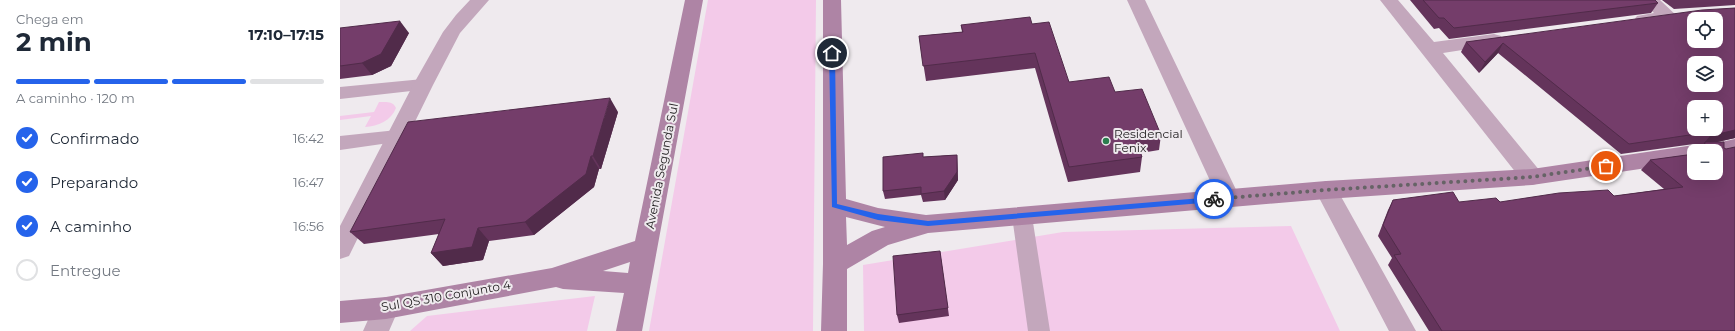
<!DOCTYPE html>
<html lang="pt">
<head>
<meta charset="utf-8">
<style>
	body { margin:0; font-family:Montserrat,sans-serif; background:#f2f2f3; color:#1f2937; height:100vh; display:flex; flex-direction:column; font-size:15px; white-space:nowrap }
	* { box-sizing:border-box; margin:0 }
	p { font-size:13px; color:#747a83 }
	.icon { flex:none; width:22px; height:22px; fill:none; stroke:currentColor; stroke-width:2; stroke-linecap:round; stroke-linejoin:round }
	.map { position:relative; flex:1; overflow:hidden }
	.sheet { display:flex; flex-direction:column; background:#fff; width:340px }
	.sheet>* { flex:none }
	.controls { position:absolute; left:1347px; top:12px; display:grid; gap:8px }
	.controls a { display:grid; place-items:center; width:36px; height:36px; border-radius:8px; background:#fff; box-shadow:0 4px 16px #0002; font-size:20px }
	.pin { position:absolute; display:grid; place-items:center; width:34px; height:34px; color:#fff; margin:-17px; border:2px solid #fff; border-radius:50%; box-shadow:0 1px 4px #0007 }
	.courier { position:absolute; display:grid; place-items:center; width:40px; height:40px; margin:-20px; border:3px solid #2563eb; border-radius:50%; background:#fff; color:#222; box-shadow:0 1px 5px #0007 }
	.headline em { font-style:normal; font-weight:700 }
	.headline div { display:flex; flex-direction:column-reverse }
	.headline { display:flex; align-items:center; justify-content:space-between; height:68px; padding:0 16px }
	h1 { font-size:26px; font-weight:700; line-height:30px }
	.bar { display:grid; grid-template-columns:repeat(4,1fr); gap:6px 4px; align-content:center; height:48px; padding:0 16px }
	.bar i { height:5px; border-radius:3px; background:#e0e1e3 }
	.bar .current { background:#2563eb }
	.bar p { grid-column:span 4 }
	ol { padding:0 16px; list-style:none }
	li { display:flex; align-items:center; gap:12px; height:44px }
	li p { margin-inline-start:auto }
	li .icon { padding:4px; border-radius:50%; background:#2563eb; color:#fff; stroke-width:4 }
	li:last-child { color:#747a83 }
	li i { width:22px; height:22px; border:2px solid #e0e1e3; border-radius:50% }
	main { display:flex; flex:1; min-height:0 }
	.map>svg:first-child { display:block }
	.green { fill:#f3cae9 }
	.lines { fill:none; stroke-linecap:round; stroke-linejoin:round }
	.lane { fill:#c3a7bc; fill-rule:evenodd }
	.street { fill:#c3a7bc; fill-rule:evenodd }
	.secondary { fill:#ae84a5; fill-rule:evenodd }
	.wall { fill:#64345b }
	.shaded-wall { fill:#512b4a }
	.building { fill:#743d6a; stroke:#512b4a; fill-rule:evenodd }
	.route { fill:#2563eb }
	.done { stroke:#666366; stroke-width:4; stroke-dasharray:0 7.2 }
	.poi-dot { fill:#2b7d4e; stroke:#efeaee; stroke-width:1.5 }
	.labels { text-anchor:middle; stroke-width:4; stroke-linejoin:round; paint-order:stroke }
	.poi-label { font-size:12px; fill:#1d1b1c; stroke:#efeaee; text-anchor:start }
	.street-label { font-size:12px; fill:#1d1b1c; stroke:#efeaee }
</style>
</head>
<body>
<main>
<section class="sheet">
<div class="headline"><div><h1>2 min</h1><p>Chega em</p></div><em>17:10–17:15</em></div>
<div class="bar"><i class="current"></i><i class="current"></i><i class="current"></i><i></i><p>A caminho · 120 m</p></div>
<ol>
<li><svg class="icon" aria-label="check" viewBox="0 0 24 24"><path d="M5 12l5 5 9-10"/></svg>Confirmado<p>16:42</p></li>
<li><svg class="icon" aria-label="check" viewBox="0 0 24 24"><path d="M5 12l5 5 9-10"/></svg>Preparando<p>16:47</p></li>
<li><svg class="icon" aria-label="check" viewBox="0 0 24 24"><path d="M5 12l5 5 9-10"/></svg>A caminho<p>16:56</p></li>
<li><i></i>Entregue</li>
</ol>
</section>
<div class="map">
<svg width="1395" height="331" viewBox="0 0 1395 331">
	<rect width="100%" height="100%" fill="#efeaee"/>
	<path class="green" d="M368 0H476L473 331H309Z
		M39 102C47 102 53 101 56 108 51 121 38 126 25 127L31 116 0 120V116L34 112Z
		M951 226 1000 331H524L523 265 723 232Z
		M255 296 247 331H70L87 316Z"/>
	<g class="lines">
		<path class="lane" d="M83 79 89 81 92 85 89 89 0 99V87Z
			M57 130 63 131 66 136 63 141 0 150V136Z
			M682 208 689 210 692 216 710 331H688L672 216 675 210Z"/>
		<path class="street" d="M130 0H149L120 33 93 85 9 256 0 259V226L73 85 103 32 116 15Z
			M787 0H805L900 198 897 204 889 207 881 204 878 198Z
			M1040 0H1058L1094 42 1154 34 1161 36 1163 40 1161 44 1103 53 1200 171 1203 177 1200 183 1192 185 1184 183Z
			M1300 0H1320L1338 17 1335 21C1324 24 1308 27 1297 24L1294 20 1297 16 1314 13Z
			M986 181 994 184 1076 331H1049L975 190 978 184Z
			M46 297 55 300 59 308 49 331H23L37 300Z"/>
		<path class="secondary" d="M345 0H363L302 331H276L284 293 223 289 216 287 46 319 0 323V301L46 297 212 268 295 241ZM290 262 288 273 263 271Z
			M483 0H501L506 199 538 208 586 215 986 181 1192 169 1354 145 1362 148 1363 146 1395 139V155L1376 158V151H1354V161L1192 185 986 199 588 233 548 245 507 269V331H481L483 264ZM506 217 545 227 532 231 507 245Z"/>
	</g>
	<path class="wall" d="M1070 0H1315L1318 3 1311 13 1109 39 1099 28 1094 29Z
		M1322 0H1395V5L1334 9Z
		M1395 8V138L1377 142 1395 331H1089L1048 265 1052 258 1038 236 1048 210 1053 200 1119 202H1160L1274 196 1324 189 1301 170 1310 160 1376 151H1357L1361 146 1354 144 1281 154 1158 53 1139 73 1121 52 1126 42Z
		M692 24 729 82 775 92 821 135 819 150 801 153 802 157 800 172 728 182 695 68 586 81 579 36 622 32 621 25Z
		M0 28 69 33 51 66 32 75 0 79Z
		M278 112 261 169H259L254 187 194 235 149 241 143 260 103 266 91 253 99 234 24 244 10 232Z
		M583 153V157L617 155 618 180 605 200 583 202 581 195 545 199 543 191Z
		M600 251 609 316 559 323 557 315Z"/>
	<path class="shaded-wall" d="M60 21 69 33 51 66 32 75 22 63Z
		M1163 43 1158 53 1139 73 1145 62Z
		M270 98 278 112 261 169 253 156Z
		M1395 130V138L1364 145 1365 142 1370 136Z
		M617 155 618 180 605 200 604 191Z
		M251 156 259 169 254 187 194 235 185 222Z
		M138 228 149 241 143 260 103 266 91 253Z"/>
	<path class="building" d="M1083 0H1315L1318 3 1114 28 1104 18H1099Z
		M1395 8V130L1370 136 1363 133 1289 144 1163 43 1145 62 1126 42 1362 10ZM1354 19H1376V41H1354ZM1354 63H1376V85H1354ZM1354 107H1376V129H1354Z
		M690 17 692 24 709 22 729 82 769 77 775 92 802 89 821 135 795 138 802 157 729 167 695 53 583 66 579 36 623 32 621 25Z
		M60 21 41 54 22 63 0 66V28Z
		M270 98 253 156H251L246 174 185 222 138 228 132 247 91 253 105 219 10 232 68 122Z
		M1365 142H1384V148L1386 149 1395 147V331H1102L1054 255 1061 254 1043 225 1053 200 1113 192 1119 202 1156 198 1160 202 1219 193 1268 190 1274 196 1343 187 1310 160 1354 154V173H1376V151H1364Z
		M583 153V157L617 155V172L604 191 581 194V187L543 191V157Z
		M600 251 608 308 557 315 553 256Z"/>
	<path class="route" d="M492 51 495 53 497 204 538 214 588 221 874 197 877 199 874 202 588 226 538 220 492 207 489 53Z"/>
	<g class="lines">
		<path class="done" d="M874 199 986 190 1192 177 1266 166"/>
	</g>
	<circle class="poi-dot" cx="766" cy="141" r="4"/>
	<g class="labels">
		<g class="poi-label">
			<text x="774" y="138">Residencial<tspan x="774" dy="14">Fenix</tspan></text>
		</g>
		<g class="street-label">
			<text transform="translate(322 166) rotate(-79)" y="4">Avenida Segunda Sul</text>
			<text transform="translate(106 296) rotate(-10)" y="4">Sul QS 310 Conjunto 4</text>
		</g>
	</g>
</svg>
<div class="controls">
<a><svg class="icon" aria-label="locate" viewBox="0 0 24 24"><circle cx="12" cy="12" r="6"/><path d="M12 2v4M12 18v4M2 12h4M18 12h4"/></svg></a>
<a><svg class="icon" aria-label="layers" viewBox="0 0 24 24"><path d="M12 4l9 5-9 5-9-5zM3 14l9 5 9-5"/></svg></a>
<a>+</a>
<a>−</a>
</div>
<div class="pin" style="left:1266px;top:166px;background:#ea580c"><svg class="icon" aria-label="bag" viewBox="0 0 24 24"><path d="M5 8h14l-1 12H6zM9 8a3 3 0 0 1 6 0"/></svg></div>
<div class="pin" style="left:492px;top:53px;background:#1f2937"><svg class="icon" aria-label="home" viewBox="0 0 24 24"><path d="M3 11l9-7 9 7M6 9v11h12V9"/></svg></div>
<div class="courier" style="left:874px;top:199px"><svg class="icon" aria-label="bike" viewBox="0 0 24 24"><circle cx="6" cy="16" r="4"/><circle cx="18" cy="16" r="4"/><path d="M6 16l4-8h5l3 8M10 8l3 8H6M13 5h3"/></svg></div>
</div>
</main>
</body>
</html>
